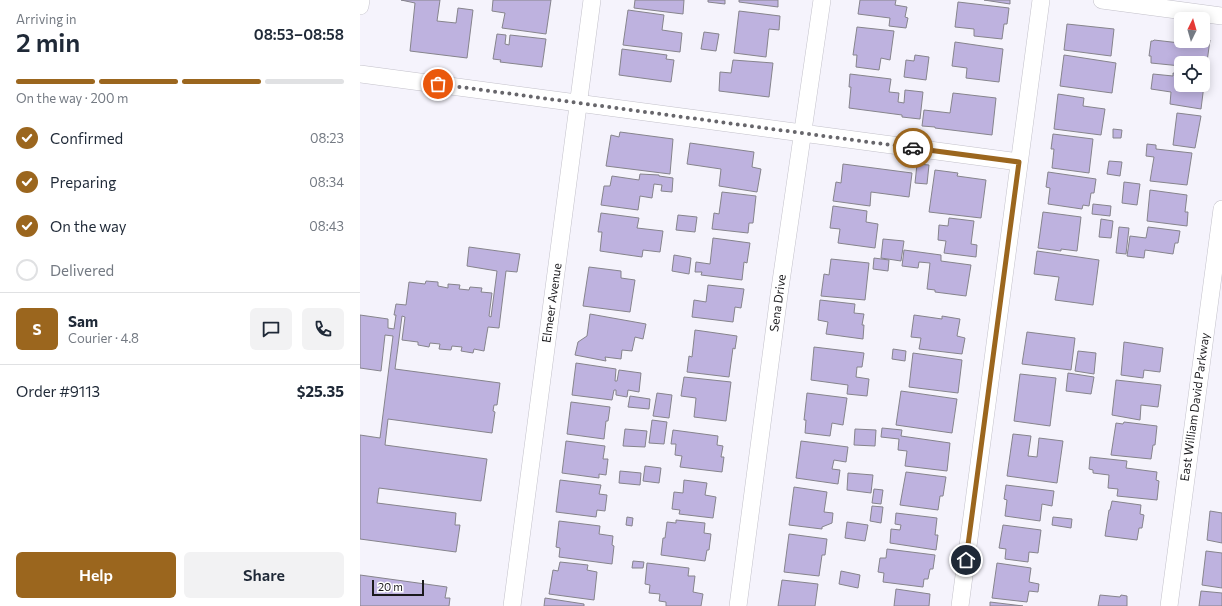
<!DOCTYPE html>
<html lang="en">
<head>
<meta charset="utf-8">
<style>
	body { margin:0; font-family:Commissioner,sans-serif; background:#f2f2f3; color:#1f2937; height:100vh; display:flex; flex-direction:column; font-size:15px; white-space:nowrap }
	* { box-sizing:border-box; margin:0 }
	p { font-size:13px; color:#747a83 }
	.icon { flex:none; width:22px; height:22px; fill:none; stroke:currentColor; stroke-width:2; stroke-linecap:round; stroke-linejoin:round }
	.map { position:relative; flex:1; overflow:hidden }
	.panel { display:flex; flex-direction:column; background:#fff; width:360px }
	.panel>* { flex:none }
	.needle { width:26px; rotate:5deg }
	.tools { position:absolute; left:814px; top:12px; display:grid; gap:8px }
	.tools a { display:grid; place-items:center; width:36px; height:36px; border-radius:6px; background:#fff; box-shadow:0 2px 10px #0003; font-size:20px }
	.scale { position:absolute; left:12px; bottom:10px; width:52px; box-sizing:border-box; padding-left:4px; border:2px solid #1b1a1d; border-top:0; font-size:11px; line-height:14px; white-space:nowrap; color:#1b1a1d; -webkit-text-stroke:3px #fff; paint-order:stroke }
	.pin { position:absolute; display:grid; place-items:center; width:34px; height:34px; color:#fff; margin:-17px; border:2px solid #fff; border-radius:50%; box-shadow:0 1px 4px #0007 }
	.courier { position:absolute; display:grid; place-items:center; width:40px; height:40px; margin:-20px; border:3px solid #9b661e; border-radius:50%; background:#fff; color:#222; box-shadow:0 1px 5px #0007 }
	.head em { font-style:normal; font-weight:600 }
	.head div { display:flex; flex-direction:column-reverse }
	.head { display:flex; align-items:center; justify-content:space-between; height:68px; padding:0 16px }
	h1 { font-size:26px; font-weight:600; line-height:30px }
	.bar { display:grid; grid-template-columns:repeat(4,1fr); gap:6px 4px; align-content:center; height:48px; padding:0 16px }
	.bar i { height:5px; border-radius:3px; background:#e0e1e3 }
	.bar .current { background:#9b661e }
	.bar p { grid-column:span 4 }
	.line { display:flex; align-items:center; gap:10px; padding:0 16px; border-top:1px solid #e0e1e3 }
	.line div { flex:1 }
	.round { display:grid; place-items:center; flex:none; width:42px; height:42px; border-radius:6px; background:#f2f2f3 }
	ol { padding:0 16px; list-style:none }
	li { display:flex; align-items:center; gap:12px; height:44px }
	li p { margin-inline-start:auto }
	li .icon { padding:4px; border-radius:50%; background:#9b661e; color:#fff; stroke-width:4 }
	li:last-child { color:#747a83 }
	li i { width:22px; height:22px; border:2px solid #e0e1e3; border-radius:50% }
	.primary-button { display:flex; gap:8px; margin-top:auto; padding:8px 16px }
	.primary-button a { flex:1; height:46px; border-radius:6px; background:#9b661e; color:#fff; font-size:16px; font-weight:600; line-height:46px; text-align:center }
	.primary-button a+a { background:#f2f2f3; color:#1f2937 }
	main { display:flex; flex:1; min-height:0 }
	.map>svg:first-child { display:block }
	.building { fill:#beb2df; stroke:#86848c }
	.lines { fill:none; stroke-linecap:round; stroke-linejoin:round }
	.minor-casing { stroke:#c3c1ca; stroke-width:18 }
	.minor { stroke:#fff; stroke-width:17 }
	.done { stroke:#67666b; stroke-width:4; stroke-dasharray:0 7.2 }
	.route { stroke:#9b661e; stroke-width:5 }
	.labels { text-anchor:middle; stroke-width:3; stroke-linejoin:round; paint-order:stroke }
	.street-label { font-size:12px; fill:#1b1a1d; stroke:#fff }
</style>
</head>
<body>
<main>
<section class="panel">
<div class="head"><div><h1>2 min</h1><p>Arriving in</p></div><em>08:53–08:58</em></div>
<div class="bar"><i class="current"></i><i class="current"></i><i class="current"></i><i></i><p>On the way · 200 m</p></div>
<ol>
<li><svg class="icon" aria-label="check" viewBox="0 0 24 24"><path d="M5 12l5 5 9-10"/></svg>Confirmed<p>08:23</p></li>
<li><svg class="icon" aria-label="check" viewBox="0 0 24 24"><path d="M5 12l5 5 9-10"/></svg>Preparing<p>08:34</p></li>
<li><svg class="icon" aria-label="check" viewBox="0 0 24 24"><path d="M5 12l5 5 9-10"/></svg>On the way<p>08:43</p></li>
<li><i></i>Delivered</li>
</ol>
<div class="line" style="height:72px"><b class="round" style="background:#9b661e;color:#fff">S</b><div><b>Sam</b><p>Courier · 4.8</p></div><a class="round"><svg class="icon" aria-label="chat" viewBox="0 0 24 24"><path d="M4 5h16v11H9l-5 4z"/></svg></a><a class="round"><svg class="icon" aria-label="phone" viewBox="0 0 24 24"><path d="M5 4h4l2 5-3 2q2 4 5 5l2-3 5 2v4C11 20 4 13 5 4z"/></svg></a></div>
<div class="line" style="height:52px"><div>Order #9113</div><b>$25.35</b></div>
<div class="primary-button"><a>Help</a><a>Share</a></div>
</section>
<div class="map">
<svg width="862" height="606" viewBox="0 0 862 606">
	<rect width="100%" height="100%" fill="#f5f3fc"/>
	<path class="building" d="M41 0H80L77 21 96 23 98 8 113 10 107 58 50 51 55 3Z
		M133 0H191L186 34 142 28 145 13 132 11Z
		M275 0H324L323 14 274 8Z
		M348 0H365V4L348 2Z
		M379 0H418V7L379 2Z
		M500 0H536L535 5 547 7 545 17 548 18 546 28 529 26 530 18 498 14Z
		M624 0H650V4Z
		M598 2 649 8 647 24H644L642 39 614 36V29L595 27Z
		M268 10 304 15 302 30 322 33 320 52 263 45Z
		M379 11 420 16 419 30 409 29 406 57 374 53Z
		M707 24 754 29 751 56 704 50Z
		M497 27 534 31 530 60 521 58 519 70 496 67 497 55H493Z
		M344 32 359 34 356 51 341 49Z
		M137 34 146 35 145 44 149 45 150 35 186 39 182 67 140 62 141 60 133 59Z
		M821 36V41H843V39L850 40 846 69H843V63H821V66L791 63V56H789L791 41H793L794 40 820 43Z
		M595 42 643 49 639 82 606 78 607 68 592 66Z
		M262 49 307 55 306 59 314 60 311 82 259 75Z
		M555 55 569 57 566 80 544 77 546 60 554 61Z
		M704 55 756 63 752 93 700 86Z
		M373 60 413 63 409 97 359 91 360 72 371 73Z
		M813 73 821 74V85H843V77H845L841 109 810 104 811 92 791 89 793 74 813 76Z
		M490 74 531 79 529 92 539 93 538 102 544 103 545 90 563 92 560 119 542 117V115L489 108 491 87H489Z
		M593 93 636 98 632 135 575 128V127L562 126 564 110 590 113Z
		M698 94 724 98 723 106 745 109 741 135 694 129Z
		M817 113 841 116 835 148 813 145Z
		M753 129 762 130 761 138H753Z
		M260 132 313 139 310 174 246 166 251 135 259 137Z
		M693 134 733 139 729 173 692 168 694 149H691Z
		M330 143 394 152 392 167 401 169 397 192 359 186 361 169 327 164Z
		M787 144 796 145V149L832 153 827 185 790 181 794 157 786 156Z
		M749 161 762 162 760 176 747 174Z
		M483 164 552 173 549 197 511 192 510 206 473 201 476 182 481 183Z
		M557 164 569 165 567 184 555 183Z
		M575 170 598 173 597 176 626 180 621 218 569 212Z
		M688 172 736 179 734 193H731L729 206 723 205 722 209 688 204 690 188 686 187Z
		M280 174 299 175V176L313 178 312 192 301 191 302 185 294 184 292 198 280 196 278 210 241 205 244 186H250L252 176 279 180Z
		M764 182 780 184 777 205 762 203Z
		M790 190 827 195 825 212H828L827 226 787 221Z
		M362 192 396 196 393 223H389L388 233 352 229 354 213 359 214Z
		M733 204 751 206 750 216 732 214Z
		M473 206 507 211 506 222 518 224 515 248 478 243 480 229 470 228Z
		M683 212 721 217 717 251 701 249V251L678 248Z
		M241 213 279 218 277 228 303 231 300 252 283 250 282 257 240 251 242 232H238Z
		M318 215 337 217 335 232 316 230Z
		M589 218 614 221 611 244 617 245 616 257 584 253 586 241 578 240 579 225 588 226Z
		M741 219 753 221 751 238 739 237Z
		M759 227 769 228 766 254 756 253Z
		M788 227 820 231 818 243H815L813 254 785 250 784 258 767 256 770 236 786 238Z
		M353 238 390 243 387 263 384 262 382 280 341 275 342 272H335L336 262 350 264Z
		M523 239 544 241 541 261 521 258Z
		M109 247 160 254 157 272 146 271 139 328 128 327 124 351 114 349 113 353 101 351 102 347 92 346 91 350 79 349 80 344 70 343 69 347 58 345V342L42 340 45 317 42 316 35 369 140 383 137 405H134L133 411 135 412 132 433 28 419 25 445 127 459 121 501 19 488 17 503 96 513 95 525H100L96 552 0 539V435L20 438 33 336 25 335 21 371 0 368V315L28 319V328L34 329 36 315H34L36 304 46 305 49 282 65 284 66 281 78 282V286L88 288V284L100 285 99 289 109 290 110 287 122 288 121 292 132 293 129 316 131 317 137 271 107 266Z
		M544 250 581 255V261L611 265 606 296 575 292V290L567 289 570 263 559 262 558 268 542 266Z
		M677 251 739 260 733 305 695 300 699 277 674 274Z
		M314 255 331 258 329 274 312 271Z
		M514 258 529 260 528 271 513 269Z
		M471 259 509 263 505 300 461 296 464 274 469 275Z
		M229 267 261 271V278L275 280 270 312 223 306Z
		M348 285 384 289 381 308 375 307 373 322 332 317 334 300 346 302Z
		M460 300 495 304 494 313 504 314 502 325H504L503 339 466 334 468 322 458 320Z
		M230 314 286 324 283 339 275 337 272 351 262 350 261 359 245 357 246 361 215 355 218 342 227 336Z
		M554 315 582 319V316L600 319 597 336 605 338 602 354 559 349 561 338 551 337Z
		M335 330 377 336 375 349 373 348 369 377 327 372 329 356 332 357Z
		M667 332 715 338 711 370 662 364Z
		M764 342 803 348 800 372 784 370 783 378 761 375Z
		M454 347 504 353 502 367H497L496 377 509 379 507 396 487 394 488 385 451 380Z
		M533 349 546 351 545 361 532 359Z
		M718 351 736 353 734 374 715 371Z
		M553 353 602 360 598 393 549 387Z
		M216 363 256 369 255 381H257L259 370 281 373 279 392 268 390 267 397 256 395V390H254L252 400 212 395Z
		M708 373 734 377 731 394 706 391Z
		M660 374 696 378 690 426 654 421Z
		M324 377 371 382 366 421 334 417 336 398 321 396Z
		M756 380 801 385 798 407 781 405 780 420 752 415Z
		M541 391 597 399 592 433 536 425Z
		M297 393 312 395 309 418 293 416Z
		M447 393 487 398 483 425 472 423 470 436 445 433 446 420H444Z
		M270 396 290 399 289 409 268 407Z
		M211 402 250 407 248 421H246L244 439 207 434Z
		M292 420 307 422 304 444 289 443Z
		M764 422 797 426 795 445H793L791 459 751 455 756 423 763 424Z
		M522 428 542 430 541 436 590 443 587 471 545 466 547 451 538 450 539 439 521 437Z
		M265 429 287 431 285 447 263 446Z
		M495 429 516 430 515 446 494 445Z
		M313 430 358 436 357 445 363 446 361 457H364L362 472 320 467 322 456 315 455 316 444H311Z
		M653 434 671 436 668 456 677 457 679 438 703 441 697 483 647 476Z
		M206 441 245 446 243 459H248L246 475 239 474V478L202 473Z
		M441 441 488 447 486 462 474 460 472 469 480 470 478 484 436 478Z
		M730 457 767 461 766 468 797 472 796 480 799 481 797 500 757 496 758 489 748 488 749 475 733 473V470L729 469Z
		M285 466 301 468 299 483 283 481Z
		M260 471 281 473 280 485 259 483Z
		M546 472 586 477 583 496H580L578 510 540 505Z
		M488 473 513 475 511 493 487 490Z
		M200 480 241 485 239 494 247 495 245 511 237 510 236 517 196 512Z
		M324 480 347 483 345 495 356 497 353 518 319 514 320 510 312 509 314 492 323 493Z
		M646 485 694 491 692 506 682 504 680 521 645 516 647 500 644 499Z
		M434 487 467 492 464 512 473 513 472 523 462 527V529L429 525Z
		M514 489 523 490 521 504 512 503Z
		M752 501 781 505 780 514 784 515 782 528H779L777 540 745 536 749 510H750Z
		M512 506 523 507 521 523 510 521Z
		M850 511 862 513V543L847 540Z
		M536 513 577 518 575 535H578L576 550 530 543 531 529 540 530 541 525 535 524Z
		M267 517 273 518 272 526 266 525Z
		M693 517 712 519 711 528 692 525Z
		M316 520 345 523 344 533 351 534 349 550H347L345 561 301 555 303 538H305L307 522 316 523Z
		M199 521 240 526 239 534 253 536 252 545 254 546 252 564 199 557 200 548 196 547Z
		M487 522 508 525 505 541 485 538Z
		M643 525 681 530 678 553 669 552 668 562 645 559 646 549 639 548Z
		M429 534 467 539 465 555H462L459 576 424 572Z
		M527 549 575 555 573 569H570L568 579H564L563 587 523 582 524 573 518 572 520 558H526Z
		M846 551 862 553V588L842 585Z
		M273 561 284 562 283 568H272Z
		M200 562 228 565 227 570 237 572 234 600 189 594 193 570 198 571Z
		M287 563 329 568 328 576H335L333 592 343 594 341 606H306V602L299 601 300 594 289 593 290 585 285 584Z
		M637 563 671 568 669 582 679 584 678 592 669 591 667 602 632 598Z
		M481 571 500 575 498 588 479 584Z
		M0 575 87 587 85 598H90L89 606H0Z
		M422 580 458 584 455 606H418Z
		M536 589 570 594 569 606H534Z
		M841 591 862 593V606H839Z
		M740 595 760 597 761 595 767 596V606H738Z
		M185 598 224 604V606H184Z
		M630 602 663 606H630Z"/>
	<g class="lines">
		<g class="minor-casing">
			<path id="minor" d="M742 0 862 16
				M0 6 1 0
				M0 74 659 162
				M152 606 232 0
				M378 606 419 295 462 0
				M600 606 681 0
				M809 606 862 209"/>
		</g>
		<use href="#minor" class="minor"/>
	</g>
	<g class="lines">
		<path class="done" d="M78 84 553 148"/>
		<path class="route" d="M553 148 659 162 606 560"/>
	</g>
	<g class="labels">
		<g class="street-label">
			<text transform="translate(192 303) rotate(-82)" y="4">Elmeer Avenue</text>
			<text transform="translate(418 303) rotate(-82)" y="4">Sena Drive</text>
			<text transform="translate(835 407) rotate(-82)" y="4">East William David Parkway</text>
		</g>
	</g>
</svg>
<div class="tools">
<a><svg class="needle" viewBox="-14 -14 28 28"><path d="M0-13l5 13h-10z" fill="#e53935"/><path d="M0 13l5-13h-10z" fill="#747a83"/></svg></a>
<a><svg class="icon" aria-label="locate" viewBox="0 0 24 24"><circle cx="12" cy="12" r="6"/><path d="M12 2v4M12 18v4M2 12h4M18 12h4"/></svg></a>
</div>
<div class="scale">20 m</div>
<div class="pin" style="left:78px;top:84px;background:#ea580c"><svg class="icon" aria-label="bag" viewBox="0 0 24 24"><path d="M5 8h14l-1 12H6zM9 8a3 3 0 0 1 6 0"/></svg></div>
<div class="pin" style="left:606px;top:560px;background:#1f2937"><svg class="icon" aria-label="home" viewBox="0 0 24 24"><path d="M3 11l9-7 9 7M6 9v11h12V9"/></svg></div>
<div class="courier" style="left:553px;top:148px"><svg class="icon" aria-label="car" viewBox="0 0 24 24"><path d="M5 17H2v-5l4-1 3-4h7l3 4 3 1v5h-3M9 17h6M6 11h13"/><circle cx="7" cy="17" r="2"/><circle cx="17" cy="17" r="2"/></svg></div>
</div>
</main>
</body>
</html>
